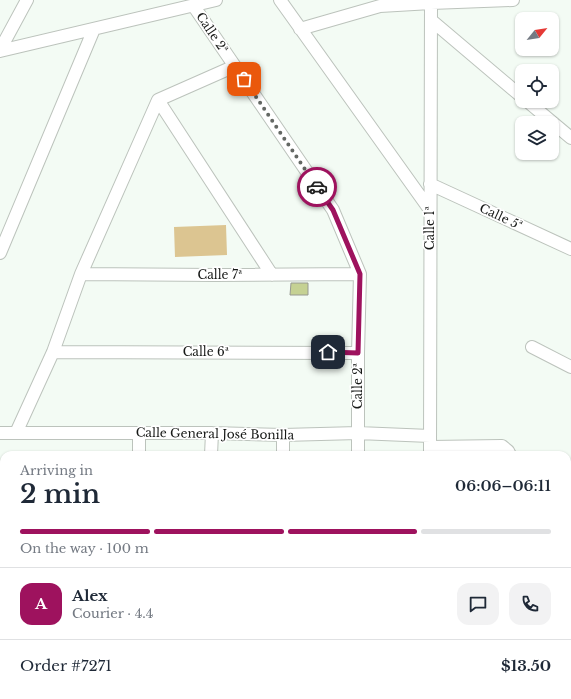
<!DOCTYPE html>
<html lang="en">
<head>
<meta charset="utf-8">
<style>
	body { margin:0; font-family:"Libre Baskerville",serif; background:#f2f2f3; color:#1f2937; height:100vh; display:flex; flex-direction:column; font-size:15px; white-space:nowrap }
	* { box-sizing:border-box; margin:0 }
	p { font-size:13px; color:#747a83 }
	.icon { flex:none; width:22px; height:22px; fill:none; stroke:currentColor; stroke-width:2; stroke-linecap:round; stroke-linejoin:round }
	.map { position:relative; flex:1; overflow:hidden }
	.sheet { position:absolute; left:0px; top:451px; width:571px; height:248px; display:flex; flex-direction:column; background:#fff; border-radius:12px 12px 0 0; box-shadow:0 1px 3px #0004 }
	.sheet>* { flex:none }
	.needle { width:26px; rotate:60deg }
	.controls { position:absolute; left:515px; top:12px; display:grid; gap:8px }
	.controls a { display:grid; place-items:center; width:44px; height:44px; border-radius:8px; background:#fff; box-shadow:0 1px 3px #0004; font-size:20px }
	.pin { position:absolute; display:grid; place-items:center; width:34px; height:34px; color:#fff; margin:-17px; border-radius:8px; box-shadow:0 2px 6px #0006 }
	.courier { position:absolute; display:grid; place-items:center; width:40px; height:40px; margin:-20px; border:3px solid #9e125e; border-radius:50%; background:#fff; color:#222; box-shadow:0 1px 5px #0007 }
	.headline em { font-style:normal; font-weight:600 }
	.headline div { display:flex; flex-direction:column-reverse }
	.headline { display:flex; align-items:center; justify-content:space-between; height:68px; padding:0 20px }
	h1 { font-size:26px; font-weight:600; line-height:30px }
	.bar { display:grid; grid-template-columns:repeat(4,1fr); gap:6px 4px; align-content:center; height:48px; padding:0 20px }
	.bar i { height:5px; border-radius:3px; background:#e0e1e3 }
	.bar .active { background:#9e125e }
	.bar p { grid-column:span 4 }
	.line { display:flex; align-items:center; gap:10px; padding:0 20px; border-top:1px solid #e0e1e3 }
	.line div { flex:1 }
	.round { display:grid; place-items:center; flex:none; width:42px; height:42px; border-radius:12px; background:#f2f2f3 }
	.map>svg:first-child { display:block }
	.green { fill:#dcc591 }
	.building { fill:#c5d193; stroke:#979991 }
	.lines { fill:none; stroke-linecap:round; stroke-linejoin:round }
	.minor-casing { stroke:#bcc3bc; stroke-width:14 }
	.minor { stroke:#fff; stroke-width:12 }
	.done { stroke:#646864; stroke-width:4; stroke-dasharray:0 7.2 }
	.route { stroke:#9e125e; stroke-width:5 }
	.labels { text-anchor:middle; stroke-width:3.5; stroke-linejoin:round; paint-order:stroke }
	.street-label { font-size:12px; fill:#171917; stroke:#fff }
</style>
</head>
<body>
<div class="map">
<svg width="571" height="699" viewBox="0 0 571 699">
	<rect width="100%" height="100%" fill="#f3fbf4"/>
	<path class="green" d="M226 225 227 255 175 257 174 227Z
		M0 487H4V650L0 648Z
		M571 642V699H435V695H567V643Z"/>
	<path class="building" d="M291 283H308V295H290Z
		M0 682H4V695H24V699H0Z
		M68 695H89V699H68Z
		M31 696 53 697V699H31Z"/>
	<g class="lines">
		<g class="minor-casing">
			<path id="minor" d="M280 0 430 210
				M193 5 333 210 360 274 358 353V455
				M431 20 522 97
				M300 29 380 6 431 3 513 0
				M0 50 27 0
				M0 51 216 0
				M158 100 272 275
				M527 101 571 138
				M430 184 571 249
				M0 253 94 29
				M81 274 215 275 360 274
				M532 347 571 367
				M53 352 358 353
				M0 433H212L283 435 358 433 430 436
				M16 433 53 352 81 274 158 100 235 66
				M283 435V455
				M430 447 502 446 508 451 510 455
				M139 455V433
				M211 455 212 433
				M430 455 431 0
				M567 527 571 523
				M567 609 571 626
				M567 643 571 642
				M209 695V699
				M283 695V699
				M136 699V695
				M358 699V695
				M435 699V695"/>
		</g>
		<use href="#minor" class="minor"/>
	</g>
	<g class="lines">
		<path class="done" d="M244 79 317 187"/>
		<path class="route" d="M317 187 333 210 360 274 358 353 328 352"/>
	</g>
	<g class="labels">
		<g class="street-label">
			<text transform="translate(212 33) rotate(56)" y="4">Calle 2ª</text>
			<text transform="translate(501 217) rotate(25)" y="4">Calle 5ª</text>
			<text transform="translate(430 228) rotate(-90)" y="4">Calle 1ª</text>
			<text x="220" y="279">Calle 7ª</text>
			<text x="206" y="356">Calle 6ª</text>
			<text transform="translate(358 386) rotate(-90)" y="4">Calle 2ª</text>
			<text transform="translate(215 434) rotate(1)" y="4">Calle General José Bonilla</text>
		</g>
	</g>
</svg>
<div class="controls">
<a><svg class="needle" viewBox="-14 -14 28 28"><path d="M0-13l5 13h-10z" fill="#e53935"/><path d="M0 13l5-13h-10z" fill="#747a83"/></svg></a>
<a><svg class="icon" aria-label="locate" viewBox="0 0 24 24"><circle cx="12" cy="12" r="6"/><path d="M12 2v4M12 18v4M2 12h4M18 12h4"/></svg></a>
<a><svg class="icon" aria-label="layers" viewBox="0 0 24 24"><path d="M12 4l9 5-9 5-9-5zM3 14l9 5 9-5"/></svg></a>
</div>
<div class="pin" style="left:244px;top:79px;background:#ea580c"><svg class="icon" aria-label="bag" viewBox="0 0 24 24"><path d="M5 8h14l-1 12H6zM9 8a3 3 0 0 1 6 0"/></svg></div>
<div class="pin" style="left:328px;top:352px;background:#1f2937"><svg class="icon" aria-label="home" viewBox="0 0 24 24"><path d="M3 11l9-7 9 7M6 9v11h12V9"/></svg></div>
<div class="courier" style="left:317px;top:187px"><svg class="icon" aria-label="car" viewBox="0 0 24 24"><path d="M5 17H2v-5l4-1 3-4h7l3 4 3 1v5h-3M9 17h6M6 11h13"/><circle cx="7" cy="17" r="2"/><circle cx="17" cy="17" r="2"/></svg></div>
<section class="sheet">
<div class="headline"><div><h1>2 min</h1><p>Arriving in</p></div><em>06:06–06:11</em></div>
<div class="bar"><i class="active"></i><i class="active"></i><i class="active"></i><i></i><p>On the way · 100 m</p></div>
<div class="line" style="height:72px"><b class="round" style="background:#9e125e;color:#fff">A</b><div><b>Alex</b><p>Courier · 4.4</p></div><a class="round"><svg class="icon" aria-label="chat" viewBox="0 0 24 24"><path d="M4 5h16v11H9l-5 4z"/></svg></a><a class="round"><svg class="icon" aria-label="phone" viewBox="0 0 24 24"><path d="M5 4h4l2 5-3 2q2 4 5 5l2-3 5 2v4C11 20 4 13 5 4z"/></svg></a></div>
<div class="line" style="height:52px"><div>Order #7271</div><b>$13.50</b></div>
</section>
</div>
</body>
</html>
